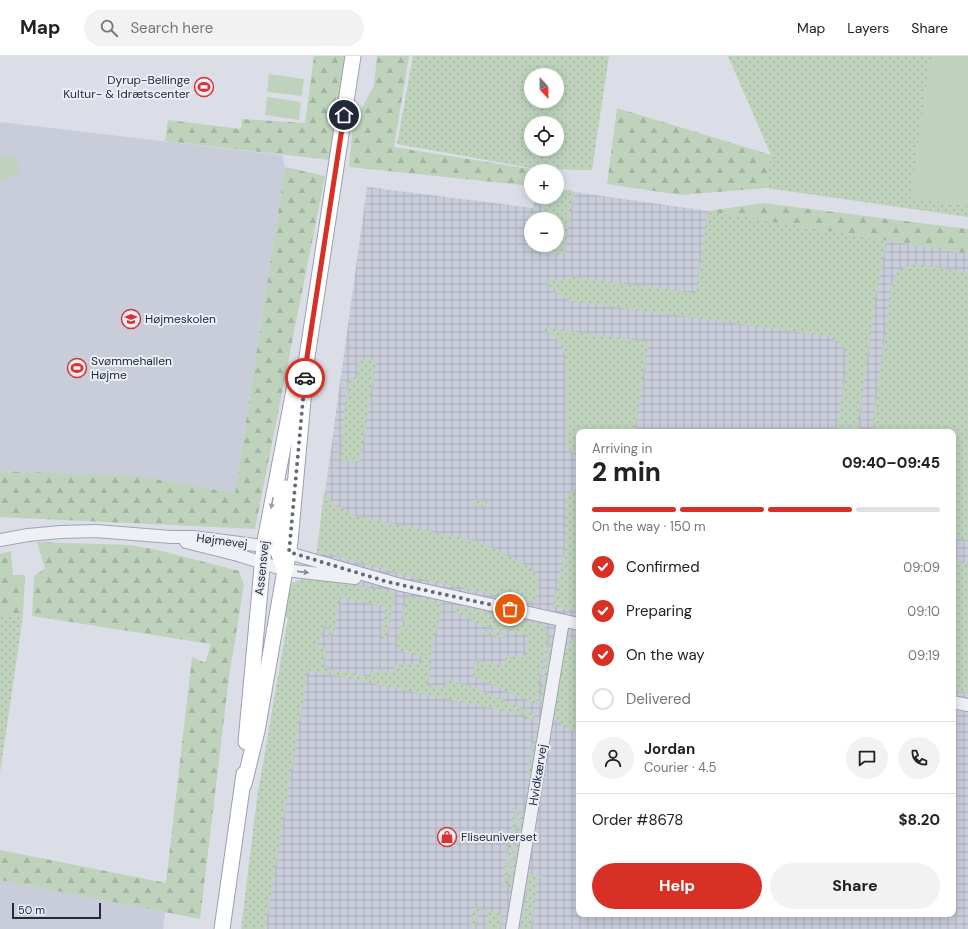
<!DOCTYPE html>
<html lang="en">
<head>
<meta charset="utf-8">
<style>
	body { margin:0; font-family:"DM Sans",sans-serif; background:#f2f2f2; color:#222; height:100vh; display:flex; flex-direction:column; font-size:15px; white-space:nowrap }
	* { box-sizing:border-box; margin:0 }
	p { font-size:13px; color:#767676 }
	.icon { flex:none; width:22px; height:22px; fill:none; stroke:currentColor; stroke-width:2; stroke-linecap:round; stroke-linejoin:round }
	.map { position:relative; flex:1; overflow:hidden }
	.side { position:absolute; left:576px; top:373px; width:380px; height:488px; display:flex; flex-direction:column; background:#fff; border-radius:8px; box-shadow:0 2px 10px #0003 }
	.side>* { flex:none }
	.needle { width:26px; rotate:158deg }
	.fabs { position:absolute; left:524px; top:12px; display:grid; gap:8px }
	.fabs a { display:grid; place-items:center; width:40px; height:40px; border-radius:50%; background:#fff; box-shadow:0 2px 10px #0003; font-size:20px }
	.scale { position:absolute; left:12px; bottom:10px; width:89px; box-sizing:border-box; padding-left:4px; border:2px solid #242a3f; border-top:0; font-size:11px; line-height:14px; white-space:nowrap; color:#242a3f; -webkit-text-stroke:3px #ebeef5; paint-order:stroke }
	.pin { position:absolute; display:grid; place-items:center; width:34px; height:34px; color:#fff; margin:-17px; border:2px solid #fff; border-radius:50%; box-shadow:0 1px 4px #0007 }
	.courier { position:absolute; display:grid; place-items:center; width:40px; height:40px; margin:-20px; border:3px solid #d93025; border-radius:50%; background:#fff; color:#222; box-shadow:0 1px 5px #0007 }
	.overview em { font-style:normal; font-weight:800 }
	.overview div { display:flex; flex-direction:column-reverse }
	.overview { display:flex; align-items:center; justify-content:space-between; height:68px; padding:0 16px }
	h1 { font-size:26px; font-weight:800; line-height:30px }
	.bar { display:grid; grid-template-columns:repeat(4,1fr); gap:6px 4px; align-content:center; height:48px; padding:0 16px }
	.bar i { height:5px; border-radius:3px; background:#e0e0e0 }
	.bar .on { background:#d93025 }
	.bar p { grid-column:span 4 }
	.line { display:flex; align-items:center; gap:10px; padding:0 16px; border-top:1px solid #e0e0e0 }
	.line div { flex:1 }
	.round { display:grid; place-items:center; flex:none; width:42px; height:42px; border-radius:21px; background:#f2f2f2 }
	ol { padding:0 16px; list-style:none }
	li { display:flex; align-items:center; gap:12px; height:44px }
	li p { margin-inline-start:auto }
	li .icon { padding:4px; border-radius:50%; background:#d93025; color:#fff; stroke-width:4 }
	li:last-child { color:#767676 }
	li i { width:22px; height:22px; border:2px solid #e0e0e0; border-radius:50% }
	.button { display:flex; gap:8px; margin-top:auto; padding:8px 16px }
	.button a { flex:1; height:46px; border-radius:24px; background:#d93025; color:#fff; font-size:16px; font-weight:800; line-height:46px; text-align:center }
	.button a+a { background:#f2f2f2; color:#222 }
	header { display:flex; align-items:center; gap:24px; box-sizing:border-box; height:56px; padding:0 20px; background:#fff; border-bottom:1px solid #e0e0e0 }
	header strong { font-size:19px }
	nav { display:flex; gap:22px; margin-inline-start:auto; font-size:14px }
	.search { width:280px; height:36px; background:#f2f2f2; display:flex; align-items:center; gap:10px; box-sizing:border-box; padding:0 14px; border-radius:22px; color:#767676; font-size:15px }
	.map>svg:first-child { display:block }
	.built { fill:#c9cdda }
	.industrial { fill:url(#industrial-grid); fill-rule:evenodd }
	.grass { fill:url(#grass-dots); fill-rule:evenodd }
	.forest { fill:url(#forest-firs) }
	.garden { fill:#bed2bc }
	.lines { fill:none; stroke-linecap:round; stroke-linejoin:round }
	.minor-casing { stroke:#a0a4b1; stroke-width:14 }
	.major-casing { stroke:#9aa0b4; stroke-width:17 }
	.minor { stroke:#eef0f5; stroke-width:12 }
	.major { stroke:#fff; stroke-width:15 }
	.oneway { fill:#9c9fa9 }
	.oneway2 { fill:#898d9a }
	.done { stroke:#64697a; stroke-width:4; stroke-dasharray:0 7.2 }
	.route { stroke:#d93025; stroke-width:5 }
	.labels { text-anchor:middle; stroke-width:4; stroke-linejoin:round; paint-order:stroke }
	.poi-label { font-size:12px; fill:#242a3f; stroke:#ebeef5; text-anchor:start }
	.street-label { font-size:12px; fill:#242a3f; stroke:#ebeef5 }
</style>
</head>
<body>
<header>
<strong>Map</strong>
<div class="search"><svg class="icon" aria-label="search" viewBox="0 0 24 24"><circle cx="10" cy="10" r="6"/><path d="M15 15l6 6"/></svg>Search here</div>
<nav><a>Map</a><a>Layers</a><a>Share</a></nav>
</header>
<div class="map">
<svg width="968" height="873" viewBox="0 0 968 873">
	<defs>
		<pattern id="industrial-grid" width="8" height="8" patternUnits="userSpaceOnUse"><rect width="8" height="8" fill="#c9cdda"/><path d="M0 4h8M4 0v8" fill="none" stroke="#acb0bc"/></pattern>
		<pattern id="grass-dots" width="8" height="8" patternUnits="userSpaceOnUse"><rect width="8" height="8" fill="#bed2bc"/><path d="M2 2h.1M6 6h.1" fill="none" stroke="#a3b4a3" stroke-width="1.8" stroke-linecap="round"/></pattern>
		<pattern id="forest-firs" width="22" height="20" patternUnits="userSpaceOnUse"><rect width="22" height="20" fill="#bed2bc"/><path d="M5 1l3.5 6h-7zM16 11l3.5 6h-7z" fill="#a3b4a3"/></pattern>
	</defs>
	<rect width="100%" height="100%" fill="#dbdee7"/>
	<path class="built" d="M0 66 282 99 285 111 235 437 142 421 0 415Z
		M0 824 165 856 163 873H0Z"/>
	<path class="industrial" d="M367 131 533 152 534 141H557V135L574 136 708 155 968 198V873H265L293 700 298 529 317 495ZM531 163H557V189H531ZM579 376H953V858H579Z"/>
	<path class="grass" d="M413 0H609L592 114 536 113 397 88ZM531 19H557V45H531ZM531 67H557V93H531Z
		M728 0H968V161L766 132 771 99Z
		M571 134 574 136 564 198 547 197V189H557V163H545L543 144 545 141H557V135Z
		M708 155 887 185 876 237 857 376H837L848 300C844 289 837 285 828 280L571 245 557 237 548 229V224H565L575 220 579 222 696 237Z
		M912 208 968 216V484L953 482V376H872L891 231C894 219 900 212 912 208Z
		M541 271 648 286 635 376H579V403L567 391 566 308C565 296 561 286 551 278 547 275 543 274 541 271Z
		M359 303 376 304 360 406 341 404V386L349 323V321L357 322Z
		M579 431V556L553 550 566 488 565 469 566 439Z
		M324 436 333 446 351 459 481 486 529 511C540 521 540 532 535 545L528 546 417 522 317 495Z
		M474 444 488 446 486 451 475 449Z
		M953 502 968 508V637L953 635Z
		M307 522 331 524 394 537 395 542 386 584 381 583 386 551 340 541 334 575 332 577 331 581 329 580 330 572 324 570 322 581H319L317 591 326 592 323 612 370 621 371 616 378 617 379 614 394 616 396 607 418 609 421 607V601C396 591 393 603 400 570H406L407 565 401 564 406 542 408 540 440 547 442 551 429 604 432 606 427 629 446 633 447 624 471 630 532 657 534 659V663H525V659L308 614 265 873H241L257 742 288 562 281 560C285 538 281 527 307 522Z
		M457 550 529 565C537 567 545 569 548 577L535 648 473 620 476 604 504 610 507 599 522 602 525 598 529 579 483 570 455 556Z
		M23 560 0 717V561Z
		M483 573 504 578 505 579V582L482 577Z
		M550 579C553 601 547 624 543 645L539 647Z
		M579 579V679L555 664 554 660 565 594 570 585Z
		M534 678 537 684 536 689 531 719 527 723Z
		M515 753 519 754 506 832H502Z
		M521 755 524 759 514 826 513 830 509 831Z
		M529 819 541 820 537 826 531 873H520Z
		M475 852 502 858 500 873H486L489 858 478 856 475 870 470 869Z"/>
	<path class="forest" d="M314 0H347L330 104 165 85 168 64 241 73 242 63 305 67Z
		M377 0H409L394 91 536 114V115H531V130L349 111 353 68 374 30Z
		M617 52 771 99 766 132 680 139 607 128Z
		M285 111 325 120 255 473 0 461V415L138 420 235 437Z
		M763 147 968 173V198L708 155Z
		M37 486 130 489 158 494 239 515 244 529 229 621 200 863 0 824V794L166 827 192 601 205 607 211 588 32 560 34 520 45 512Z
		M11 495 13 519H25L23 560 0 561V498Z"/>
	<path class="garden" d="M937 0H968V150L910 143 930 3Z
		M269 18 304 23 302 40 267 36Z
		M267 41 301 46 299 64 265 59Z
		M11 98 14 99 20 116 19 118 0 125V102Z"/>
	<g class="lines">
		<g class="minor-casing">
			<path id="minor" d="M0 484 28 479 61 476 96 475 171 481H193L264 490 401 529 579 568
				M186 486 238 499 285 514 355 522
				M953 646 968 649
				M512 873 563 565"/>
		</g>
		<g class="major-casing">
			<path id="major" d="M285 514 277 493 286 432
				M246 686 264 490 295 329 298 322
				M244 728 257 675 285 514 289 496 307 301 353 0
				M222 873 244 718"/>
		</g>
		<use href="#minor" class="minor"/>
		<use href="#major" class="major"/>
	</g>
	<defs><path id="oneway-solid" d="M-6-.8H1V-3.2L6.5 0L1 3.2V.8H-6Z"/></defs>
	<use class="oneway" href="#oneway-solid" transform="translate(272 447) rotate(101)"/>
	<use class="oneway2" href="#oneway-solid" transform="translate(303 516) rotate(6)"/>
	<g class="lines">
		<path class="done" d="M305 322 289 496 388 526 510 553"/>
		<path class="route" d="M305 322 307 301 344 59"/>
	</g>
	<defs>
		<g id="stadium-ring" transform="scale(1)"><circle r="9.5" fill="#ebeef5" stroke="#db3233" stroke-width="1.5"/><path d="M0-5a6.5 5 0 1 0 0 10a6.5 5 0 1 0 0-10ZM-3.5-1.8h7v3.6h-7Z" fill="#db3233"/></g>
		<g id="school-ring" transform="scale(1)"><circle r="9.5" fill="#ebeef5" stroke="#db3233" stroke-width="1.5"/><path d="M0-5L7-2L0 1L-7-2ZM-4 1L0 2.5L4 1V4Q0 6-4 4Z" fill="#db3233"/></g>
		<g id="shop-ring" transform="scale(1)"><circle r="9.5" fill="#ebeef5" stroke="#db3233" stroke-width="1.5"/><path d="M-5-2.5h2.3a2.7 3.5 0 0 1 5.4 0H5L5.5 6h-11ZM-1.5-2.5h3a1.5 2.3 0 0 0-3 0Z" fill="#db3233"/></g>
	</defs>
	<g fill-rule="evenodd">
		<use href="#stadium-ring" x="204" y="31"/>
		<use href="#school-ring" x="131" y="263"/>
		<use href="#stadium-ring" x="77" y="312"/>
		<use href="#shop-ring" x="447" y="781"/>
	</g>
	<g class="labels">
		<g class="poi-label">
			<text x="190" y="28" text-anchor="end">Dyrup-Bellinge<tspan x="190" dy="14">Kultur- &amp; Idrætscenter</tspan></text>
			<text x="145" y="267">Højmeskolen</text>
			<text x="91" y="309">Svømmehallen<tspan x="91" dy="14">Højme</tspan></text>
			<text x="461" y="785">Fliseuniverset</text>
		</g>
		<g class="street-label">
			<text transform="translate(222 485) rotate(7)" y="4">Højmevej</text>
			<text transform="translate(262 512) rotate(-84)" y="4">Assensvej</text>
			<text transform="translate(538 719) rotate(-81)" y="4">Hvidkærvej</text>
		</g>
	</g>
</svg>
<div class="fabs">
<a><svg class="needle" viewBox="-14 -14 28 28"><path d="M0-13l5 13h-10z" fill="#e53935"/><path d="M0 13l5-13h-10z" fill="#767676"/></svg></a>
<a><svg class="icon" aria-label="locate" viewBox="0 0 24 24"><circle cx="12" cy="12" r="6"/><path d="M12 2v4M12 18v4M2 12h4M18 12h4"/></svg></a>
<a>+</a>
<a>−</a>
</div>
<div class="scale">50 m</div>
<div class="pin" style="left:510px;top:553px;background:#ea580c"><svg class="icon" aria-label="bag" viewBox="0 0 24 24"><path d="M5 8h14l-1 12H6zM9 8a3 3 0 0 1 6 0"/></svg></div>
<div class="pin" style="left:344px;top:59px;background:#1f2937"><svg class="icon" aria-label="home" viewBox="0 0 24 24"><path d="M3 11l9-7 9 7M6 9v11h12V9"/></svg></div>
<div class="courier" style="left:305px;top:322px"><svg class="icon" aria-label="car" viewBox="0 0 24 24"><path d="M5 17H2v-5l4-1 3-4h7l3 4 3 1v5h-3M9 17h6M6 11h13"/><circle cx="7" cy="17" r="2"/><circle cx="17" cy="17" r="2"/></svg></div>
<section class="side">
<div class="overview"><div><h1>2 min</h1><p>Arriving in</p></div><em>09:40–09:45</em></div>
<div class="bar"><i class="on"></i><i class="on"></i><i class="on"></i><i></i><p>On the way · 150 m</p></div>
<ol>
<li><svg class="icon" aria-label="check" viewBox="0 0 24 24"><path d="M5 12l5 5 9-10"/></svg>Confirmed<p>09:09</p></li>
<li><svg class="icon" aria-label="check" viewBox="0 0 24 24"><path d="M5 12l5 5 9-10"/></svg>Preparing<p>09:10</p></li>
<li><svg class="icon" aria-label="check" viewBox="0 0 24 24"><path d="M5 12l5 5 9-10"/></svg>On the way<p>09:19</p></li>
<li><i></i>Delivered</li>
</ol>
<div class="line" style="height:72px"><a class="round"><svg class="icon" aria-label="person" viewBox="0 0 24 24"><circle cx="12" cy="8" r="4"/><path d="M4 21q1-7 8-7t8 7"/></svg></a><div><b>Jordan</b><p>Courier · 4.5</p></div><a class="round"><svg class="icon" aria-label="chat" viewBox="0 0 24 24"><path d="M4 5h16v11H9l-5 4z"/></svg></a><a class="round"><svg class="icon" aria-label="phone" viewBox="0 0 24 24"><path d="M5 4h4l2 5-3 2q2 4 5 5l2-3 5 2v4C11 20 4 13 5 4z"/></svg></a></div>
<div class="line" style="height:52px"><div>Order #8678</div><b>$8.20</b></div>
<div class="button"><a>Help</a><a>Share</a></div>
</section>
</div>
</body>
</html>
